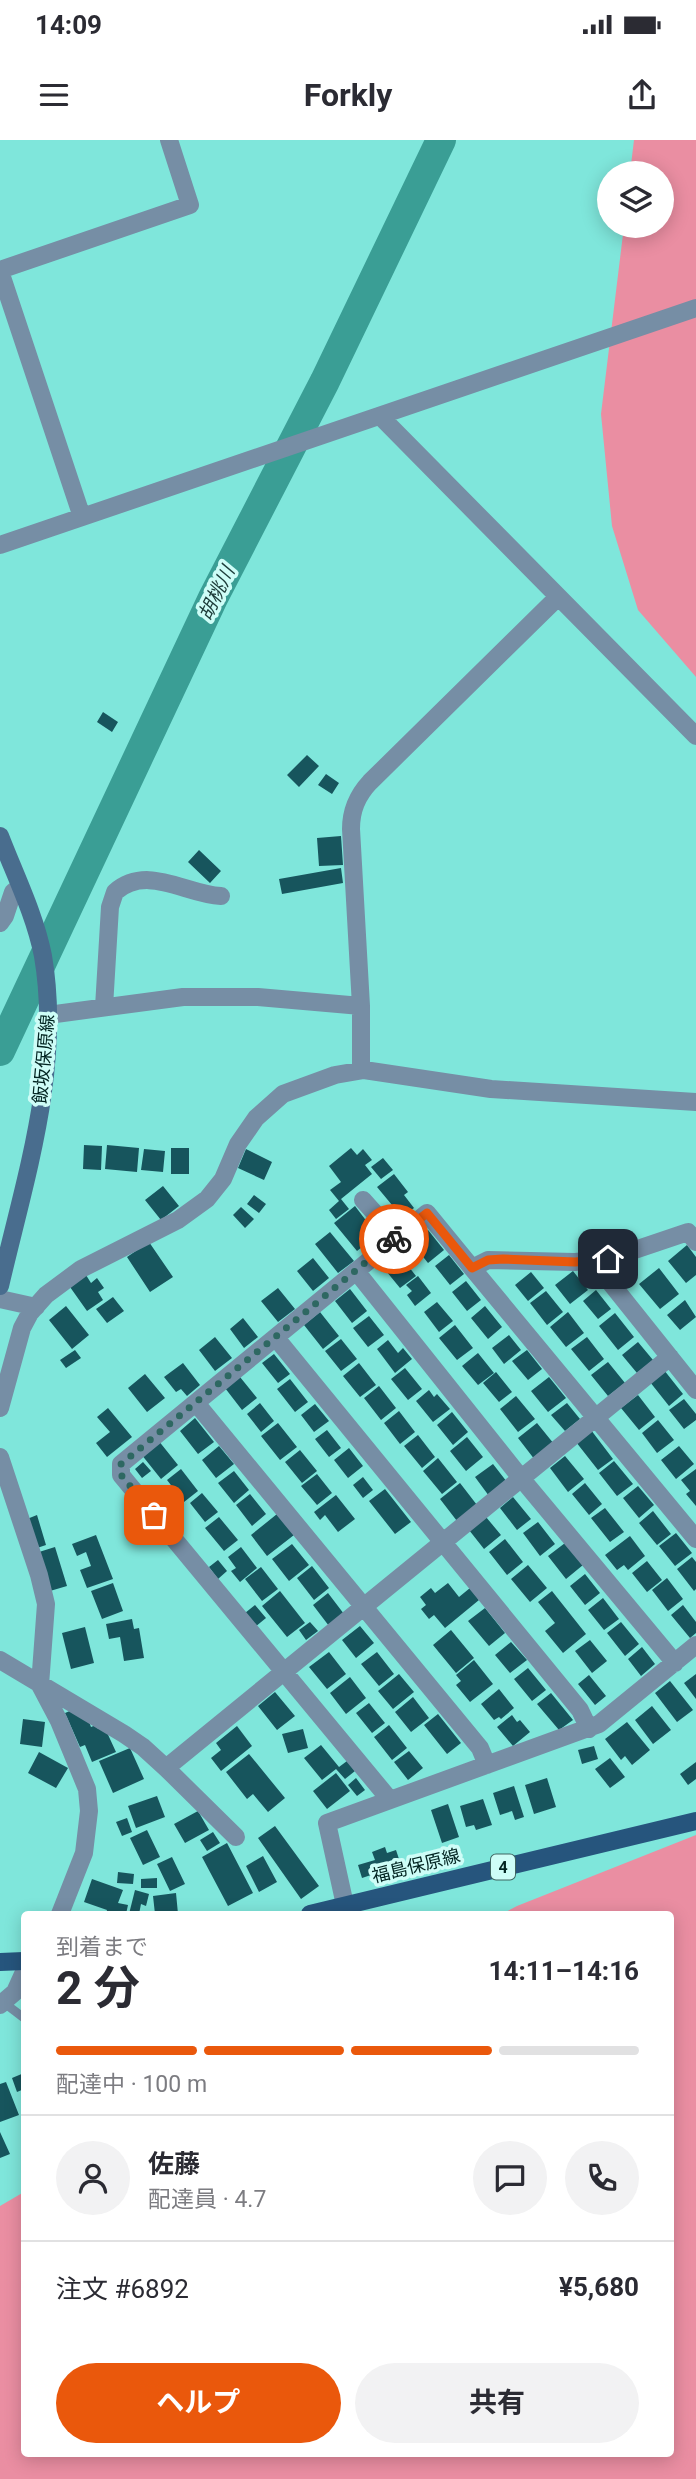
<!DOCTYPE html>
<html lang="ja">
<head>
<meta charset="utf-8">
<style>
	body { margin:0; font-family:Roboto,"Noto Sans JP",sans-serif; background:#f2f2f3; color:#2b2b33; height:100vh; display:flex; flex-direction:column; font-size:26px; white-space:nowrap }
	* { box-sizing:border-box; margin:0 }
	p { font-size:23px; color:#7c7c81 }
	.icon { flex:none; width:38px; height:38px; fill:none; stroke:currentColor; stroke-width:2; stroke-linecap:round; stroke-linejoin:round }
	.map { position:relative; flex:1; overflow:hidden }
	.side { position:absolute; left:21px; top:1771px; width:653px; height:546px; display:flex; flex-direction:column; background:#fff; border-radius:7px; box-shadow:0 4px 18px #0003 }
	.side>* { flex:none }
	.fabs { position:absolute; left:597px; top:21px; display:grid; gap:14px }
	.fabs a { display:grid; place-items:center; width:77px; height:77px; border-radius:50%; background:#fff; box-shadow:0 4px 18px #0003; font-size:35px }
	.pin { position:absolute; display:grid; place-items:center; width:60px; height:60px; color:#fff; margin:-30px; border-radius:14px; box-shadow:0 4px 10px #0006 }
	.courier { position:absolute; display:grid; place-items:center; width:70px; height:70px; margin:-35px; border:5px solid #ea580c; border-radius:50%; background:#fff; color:#222; box-shadow:0 2px 9px #0007 }
	.headline em { font-style:normal; font-weight:700 }
	.headline div { display:flex; flex-direction:column-reverse }
	.headline { display:flex; align-items:center; justify-content:space-between; height:119px; padding:0 35px }
	h1 { font-size:46px; font-weight:700; line-height:52px }
	.bar { display:grid; grid-template-columns:repeat(4,1fr); gap:10px 7px; align-content:center; height:84px; padding:0 35px }
	.bar i { height:9px; border-radius:5px; background:#e1e1e2 }
	.bar .on { background:#ea580c }
	.bar p { grid-column:span 4 }
	.line { display:flex; align-items:center; gap:18px; padding:0 35px; border-top:2px solid #e1e1e2 }
	.line div { flex:1 }
	.round { display:grid; place-items:center; flex:none; width:74px; height:74px; border-radius:37px; background:#f2f2f3 }
	.button { display:flex; gap:14px; margin-top:auto; padding:14px 35px }
	.button a { flex:1; height:80px; border-radius:42px; background:#ea580c; color:#fff; font-size:28px; font-weight:700; line-height:80px; text-align:center }
	.button a+a { background:#f2f2f3; color:#2b2b33 }
	.status { display:flex; justify-content:space-between; align-items:center; height:49px; padding:0 35px; background:#fff; direction:ltr }
	.status svg { height:19px; fill:currentColor }
	header { display:flex; justify-content:space-between; align-items:center; height:91px; padding:0 35px; background:#fff; font-size:32px; font-weight:700 }
	.map>svg:first-child { display:block }
	.green { fill:#ea8ea2 }
	.lines { fill:none; stroke-linecap:round; stroke-linejoin:round }
	.river { stroke:#3a9e95; stroke-width:30 }
	.building { fill:#17555d }
	.service { stroke:#768ea5; stroke-width:9 }
	.minor { stroke:#768ea5; stroke-width:18 }
	.secondary { stroke:#496d8e; stroke-width:18 }
	.primary { stroke:#26557d; stroke-width:18 }
	.done { stroke:#2e6862; stroke-width:7; stroke-dasharray:0 12.6 }
	.route { stroke:#ea580c; stroke-width:9 }
	.labels { text-anchor:middle; stroke-width:7; stroke-linejoin:round; paint-order:stroke }
	.shield { fill:#cefdf7; stroke:#3f6561; stroke-width:2 }
	.shield-label { font-size:16px; font-weight:bold; fill:#022421 }
	.street-label { font-size:18px; fill:#022421; stroke:#cefdf7 }
	.water-label { font-size:19px; font-style:italic; fill:#1d3c39; stroke:#cefdf7 }
</style>
</head>
<body>
<div class="status"><b>14:09</b><svg viewBox="0 0 49 12"><path d="M0 12V9h3v3zM5 12V6h3v6zM10 12V3h3v9zM15 12V0h3v12zM26 1h20v11H26zM47 4h2v5h-2z"/></svg></div>
<header><svg class="icon" aria-label="menu" viewBox="0 0 24 24"><path d="M4 6h16M4 12h16M4 18h16"/></svg>Forkly<svg class="icon" aria-label="share" viewBox="0 0 24 24"><path d="M12 15V3M7 8l5-5 5 5M5 13v7h14v-7"/></svg></header>
<div class="map">
<svg width="696" height="2339" viewBox="0 0 696 2339">
	<rect width="100%" height="100%" fill="#7fe6db"/>
	<path class="green" d="M634 0H696V537L638 470 612 386 601 274 624 86H662V33H630Z
		M696 1695V2339H0V2066L24 2052V2314H670V1774H502L517 1766Z"/>
	<g class="lines">
		<path class="river" d="M0 911 213 458 325 241 441 0"/>
	</g>
	<path class="building" d="M103 572 118 582 112 592 97 582Z
		M307 615 319 626 299 647 287 635Z
		M326 634 339 643 332 654 318 645Z
		M341 696 343 725 319 726 317 698Z
		M199 710 221 731 210 743 188 722Z
		M341 728 343 743 282 754 279 739Z
		M84 1005 102 1006 101 1030 83 1029Z
		M107 1005 139 1008 137 1032 105 1029Z
		M171 1008H189V1034H171Z
		M351 1008 357 1015 363 1009 372 1020 365 1025 372 1034 341 1059 349 1069 336 1079 329 1070 339 1061 330 1050 341 1042 329 1026Z
		M144 1009 165 1011 163 1032 141 1030Z
		M246 1009 272 1022 264 1040 238 1028Z
		M383 1018 393 1030 381 1039 371 1027Z
		M394 1034 408 1052 404 1055 414 1068 402 1077 377 1047Z
		M163 1046 179 1066 161 1080 145 1060Z
		M254 1055 266 1064 259 1073 247 1064Z
		M355 1066 377 1095 357 1111 334 1083Z
		M241 1067 254 1079 245 1088 233 1075Z
		M428 1090 444 1110 428 1123 412 1103Z
		M330 1092 354 1121 338 1133 315 1104Z
		M149 1102 173 1137 150 1152 127 1117Z
		M687 1105 696 1117V1135L686 1143 668 1121Z
		M398 1113 416 1136 400 1148 382 1126Z
		M449 1115 464 1134 450 1145 435 1126Z
		M313 1118 329 1138 313 1151 297 1131Z
		M659 1128 679 1154 660 1169 639 1144Z
		M573 1131 588 1150 570 1164 555 1145Z
		M531 1132 544 1148 528 1161 515 1145Z
		M86 1135 91 1143 97 1138 104 1148 98 1152 103 1160 87 1171 70 1147Z
		M418 1136 431 1153 415 1166 407 1155 412 1151 406 1145Z
		M466 1141 481 1160 467 1171 452 1152Z
		M278 1148 295 1169 278 1182 261 1161Z
		M350 1149 367 1171 352 1183 335 1161Z
		M596 1150 611 1169 598 1179 583 1161Z
		M546 1151 563 1172 547 1185 530 1163Z
		M113 1157 124 1171 107 1183 96 1169Z
		M685 1160 696 1177 680 1190 667 1175Z
		M437 1162 453 1181 439 1192 424 1172Z
		M66 1166 89 1195 72 1209 49 1180Z
		M485 1166 502 1187 488 1199 471 1178Z
		M320 1172 339 1196 323 1209 304 1185Z
		M568 1172 584 1193 566 1207 550 1187Z
		M615 1173 634 1197 618 1210 599 1186Z
		M369 1176 384 1195 368 1207 353 1188Z
		M243 1178 258 1197 244 1208 230 1189Z
		M455 1185 473 1208 457 1220 439 1198Z
		M509 1195 521 1210 504 1224 492 1208Z
		M215 1197 232 1218 215 1231 199 1210Z
		M587 1197 604 1219 589 1231 571 1209Z
		M341 1199 357 1219 341 1231 325 1211Z
		M388 1200 398 1213 403 1208 412 1219 395 1233 377 1209Z
		M638 1202 653 1220 637 1233 622 1215Z
		M75 1210 81 1218 66 1228 60 1220Z
		M527 1210 542 1229 528 1240 512 1221Z
		M478 1213 494 1233 478 1245 462 1226Z
		M274 1214 290 1234 278 1243 262 1223Z
		M608 1222 625 1243 608 1256 591 1235Z
		M183 1223 200 1245 187 1256 181 1249 176 1252 164 1237Z
		M359 1223 376 1245 360 1257 343 1236Z
		M405 1228 422 1249 408 1260 391 1239Z
		M664 1230 683 1254 669 1266 650 1242Z
		M496 1232 512 1252 499 1262 483 1243Z
		M145 1234 165 1258 147 1272 128 1248Z
		M240 1237 257 1258 242 1270 225 1248Z
		M549 1237 566 1258 548 1272 531 1251Z
		M290 1239 308 1262 295 1272 277 1249Z
		M379 1246 396 1268 381 1280 364 1258Z
		M429 1250 434 1257 437 1254 450 1269 433 1282 416 1261Z
		M638 1255 655 1277 639 1290 621 1268Z
		M516 1256 535 1279 518 1292 500 1269Z
		M684 1259 696 1274V1280L684 1289 669 1270Z
		M260 1263 274 1281 261 1292 247 1274Z
		M567 1263 580 1279 565 1291 551 1275Z
		M315 1264 329 1281 314 1292 301 1275Z
		M108 1268 132 1297 107 1317 96 1303 110 1292 97 1277Z
		M399 1271 415 1292 400 1304 384 1283Z
		M452 1272 468 1292 453 1305 437 1285Z
		M195 1278 214 1302 198 1314 180 1291Z
		M658 1280 674 1300 657 1313 642 1293Z
		M278 1283 297 1307 280 1320 261 1296Z
		M537 1283 554 1304 535 1320 518 1298Z
		M327 1290 341 1308 329 1317 315 1299Z
		M591 1290 613 1319 598 1330 576 1302Z
		M418 1295 435 1317 422 1328 404 1306Z
		M467 1297 483 1317 466 1331 450 1311Z
		M158 1300 178 1325 161 1339 141 1314Z
		M219 1306 234 1324 216 1338 202 1320Z
		M679 1306 694 1324 676 1339 661 1320Z
		M349 1308 363 1326 348 1338 334 1320Z
		M300 1310 317 1331 302 1343 285 1322Z
		M565 1316 584 1339 568 1352 550 1328Z
		M438 1318 457 1342 442 1354 423 1331Z
		M614 1321 633 1344 617 1356 599 1333Z
		M143 1322 151 1331 142 1338 135 1329Z
		M493 1324 507 1342 489 1356 475 1337Z
		M181 1329 198 1351 184 1362 167 1340Z
		M696 1329V1366L686 1354 690 1351 681 1340Z
		M234 1331 249 1350 234 1363 218 1343Z
		M317 1334 332 1353 317 1365 301 1346Z
		M363 1337 373 1350 363 1358 353 1345Z
		M460 1343 477 1365 457 1381 440 1359Z
		M585 1343 602 1364 589 1375 572 1354Z
		M638 1346 654 1365 639 1378 623 1358Z
		M385 1349 411 1382 395 1394 369 1361Z
		M202 1353 218 1372 205 1382 190 1363Z
		M250 1354 266 1374 252 1386 236 1365Z
		M336 1355 355 1379 338 1392 325 1375 320 1380 314 1372Z
		M513 1357 531 1379 517 1390 500 1368Z
		M605 1368 624 1392 610 1402 591 1378Z
		M177 1369 184 1379 175 1386 168 1377Z
		M653 1371 671 1394 657 1405 639 1383Z
		M277 1374 294 1395 267 1416 251 1395Z
		M37 1375 46 1405 37 1408 27 1379Z
		M219 1377 238 1400 224 1411 205 1388Z
		M486 1377 501 1395 484 1409 469 1390Z
		M538 1382 555 1404 540 1416 523 1393Z
		M676 1393 692 1413 675 1426 659 1406Z
		M96 1395 113 1439 87 1448 80 1430 91 1426 86 1412 77 1416 72 1404Z
		M630 1396 645 1416 628 1430 624 1425 617 1430 605 1415Z
		M505 1399 523 1422 507 1435 489 1412Z
		M565 1403 583 1425 566 1439 548 1416Z
		M292 1404 309 1425 289 1441 272 1419Z
		M55 1407 67 1446 50 1451 39 1412Z
		M241 1407 257 1428 240 1442 231 1431 236 1428 228 1417Z
		M692 1417 696 1422V1449L694 1451 677 1429Z
		M218 1420 227 1431 218 1439 209 1427Z
		M647 1421 662 1440 647 1452 632 1433Z
		M528 1425 547 1448 530 1462 511 1439Z
		M312 1426 329 1448 314 1460 297 1438Z
		M261 1427 278 1449 262 1461 245 1439Z
		M585 1434 600 1453 585 1465 570 1446Z
		M667 1438 683 1459 668 1471 652 1450Z
		M113 1443 123 1471 102 1479 91 1451Z
		M448 1443 459 1457 470 1448 479 1460 445 1488 434 1475 429 1479 421 1469 426 1465 420 1457 431 1448 435 1453Z
		M280 1451 305 1483 287 1497 262 1466Z
		M552 1451 586 1494 563 1513 545 1491 555 1483 538 1462Z
		M328 1453 344 1474 329 1486 313 1465Z
		M603 1458 619 1479 604 1490 588 1470Z
		M255 1465 266 1478 255 1487 245 1473Z
		M683 1465 696 1482V1493L690 1498 671 1475Z
		M485 1468 505 1493 489 1506 468 1481Z
		M132 1479 134 1489 139 1488 144 1518 124 1521 120 1497 109 1499 106 1484Z
		M310 1482 318 1491 306 1500 299 1490Z
		M621 1482 639 1504 625 1516 607 1493Z
		M360 1486 374 1503 356 1518 342 1500Z
		M85 1487 94 1523 71 1529 62 1493Z
		M451 1490 474 1518 456 1533 433 1505Z
		M590 1500 607 1521 592 1533 575 1511Z
		M511 1502 527 1520 510 1533 495 1515Z
		M642 1507 655 1524 641 1536 628 1519Z
		M329 1512 346 1534 327 1549 309 1527Z
		M377 1512 394 1534 379 1546 361 1524Z
		M474 1520 493 1544 470 1562 456 1545 461 1541 456 1535Z
		M528 1528 546 1550 532 1561 514 1539Z
		M399 1534 414 1552 393 1569 378 1551Z
		M696 1534V1559L684 1543Z
		M589 1535 606 1556 595 1565 578 1544Z
		M350 1537 366 1558 346 1574 330 1553Z
		M670 1541 693 1570 677 1582 655 1553Z
		M499 1549 514 1568 501 1579 499 1577 494 1580 481 1564Z
		M275 1552 295 1576 277 1590 258 1566Z
		M551 1553 573 1580 559 1590 537 1564Z
		M413 1557 429 1578 411 1592 395 1572Z
		M369 1563 385 1583 372 1593 356 1573Z
		M652 1566 671 1590 653 1604 635 1580Z
		M77 1568 88 1579 91 1587 96 1585 98 1589 104 1586 116 1612 92 1622 85 1605 80 1607 65 1573Z
		M438 1574 461 1603 447 1614 424 1585Z
		M512 1575 517 1582 520 1580 530 1592 513 1606 497 1587Z
		M23 1579 45 1582 42 1607 20 1604Z
		M627 1582 650 1610 632 1625 625 1616 621 1620 605 1599Z
		M389 1585 407 1608 392 1620 374 1597Z
		M237 1586 252 1606 221 1631 211 1618 221 1610 216 1603Z
		M303 1589 308 1608 288 1613 282 1594Z
		M321 1605 339 1627 347 1621 355 1631 345 1639 336 1629 322 1640 304 1618Z
		M594 1606 598 1619 582 1624 578 1610Z
		M130 1608 144 1639 113 1653 99 1621Z
		M409 1611 423 1628 408 1640 394 1622Z
		M39 1612 68 1628 56 1648 28 1633Z
		M249 1614 285 1658 268 1672 253 1654 247 1659 226 1632Z
		M610 1618 625 1637 610 1648 595 1629Z
		M696 1622V1639L688 1645 680 1634Z
		M336 1633 350 1651 327 1669 313 1651Z
		M356 1638 365 1650 357 1656 348 1645Z
		M547 1638 556 1667 534 1674 525 1645Z
		M514 1646 524 1677 515 1680 512 1671 500 1675 493 1653Z
		M157 1656 165 1677 136 1688 128 1666Z
		M483 1659 492 1685 476 1690 474 1685 466 1687 460 1666Z
		M448 1664 459 1697 442 1703 431 1670Z
		M198 1671 209 1690 185 1703 174 1684Z
		M127 1678 132 1692 122 1696 116 1682Z
		M275 1686 319 1746 301 1759 258 1698Z
		M147 1690 160 1717 143 1725 130 1698Z
		M213 1692 220 1703 207 1711 200 1700Z
		M227 1703 253 1753 228 1766 202 1717Z
		M385 1707 387 1713 396 1710 401 1725 362 1738 358 1725 375 1720 372 1712Z
		M263 1716 277 1742 259 1752 246 1726Z
		M172 1717 185 1744 170 1751 157 1724Z
		M118 1732 134 1734 133 1744 117 1743Z
		M157 1738V1748H141V1739Z
		M92 1739 123 1750 118 1763 128 1765 126 1774H106L107 1770 84 1762Z
		M135 1750 149 1754 146 1766 141 1764 139 1774H129Z
		M176 1753 178 1774H155L153 1756Z
		M24 1933V1949L17 1952 12 1938Z
		M6 1942 19 1975 0 1982V1944Z
		M0 1992 10 2014 0 2018Z"/>
	<g class="lines">
		<path class="service" d="M3 1862 24 1878"/>
		<path class="minor" d="M0 130 190 65 169 0
			M0 131 82 377
			M380 276 696 596
			M0 405 696 168
			M0 783 5 776 13 752 20 747
			M104 867 110 767 115 752C147 724 185 754 221 756
			M48 875 183 857H258L361 866
			M361 930V866L351 689C351 670 357 656 370 642L558 457
			M363 1060 396 1097
			M593 1121 696 1250
			M472 1128 696 1399
			M356 1131 521 1338 675 1523
			M0 1159 36 1167
			M276 1198 580 1570 589 1589
			M196 1263 480 1608 487 1625
			M0 1268 22 1188 30 1173 46 1155 81 1129 178 1080 207 1059 223 1039 238 1004 256 978 283 954 335 935 364 930 491 949 696 962
			M0 1317 39 1435 46 1464 40 1545 59 1581 87 1649 89 1671 84 1713 60 1774
			M0 1520 124 1594 143 1607 166 1628 670 1217
			M166 1628 236 1697
			M390 1660 121 1335V1324L427 1073 472 1128 488 1120 575 1122 608 1119 688 1092 696 1102
			M345 1765 327 1683 599 1584 696 1505
			M0 1865 15 1852 24 1832"/>
		<path class="secondary" d="M0 696C15 735 35 775 43 816 62 928 25 1038 0 1146"/>
		<path class="primary" d="M310 1774 696 1681
			M0 1822 24 1821"/>
	</g>
	<g class="lines">
		<path class="done" d="M154 1375 121 1335V1324L394 1099"/>
		<path class="route" d="M394 1099 427 1073 472 1128 488 1120 503 1119 575 1122 608 1119"/>
	</g>
	<g class="labels">
		<rect class="shield" x="491" y="1714.5" width="24" height="25" rx="5"/>
		<g class="shield-label">
			<text x="503" y="1733">4</text>
		</g>
		<g class="street-label">
			<text transform="translate(44 919) rotate(-85)" y="6">飯坂保原線</text>
			<text transform="translate(416 1726) rotate(-14)" y="6">福島保原線</text>
		</g>
		<g class="water-label">
			<text transform="translate(216 453) rotate(-64)" y="7">胡桃川</text>
		</g>
	</g>
</svg>
<div class="fabs">
<a><svg class="icon" aria-label="layers" viewBox="0 0 24 24"><path d="M12 4l9 5-9 5-9-5zM3 14l9 5 9-5"/></svg></a>
</div>
<div class="pin" style="left:154px;top:1375px;background:#ea580c"><svg class="icon" aria-label="bag" viewBox="0 0 24 24"><path d="M5 8h14l-1 12H6zM9 8a3 3 0 0 1 6 0"/></svg></div>
<div class="pin" style="left:608px;top:1119px;background:#1f2937"><svg class="icon" aria-label="home" viewBox="0 0 24 24"><path d="M3 11l9-7 9 7M6 9v11h12V9"/></svg></div>
<div class="courier" style="left:394px;top:1099px"><svg class="icon" aria-label="bike" viewBox="0 0 24 24"><circle cx="6" cy="16" r="4"/><circle cx="18" cy="16" r="4"/><path d="M6 16l4-8h5l3 8M10 8l3 8H6M13 5h3"/></svg></div>
<section class="side">
<div class="headline"><div><h1>2 分</h1><p>到着まで</p></div><em>14:11–14:16</em></div>
<div class="bar"><i class="on"></i><i class="on"></i><i class="on"></i><i></i><p>配達中 · 100 m</p></div>
<div class="line" style="height:126px"><a class="round"><svg class="icon" aria-label="person" viewBox="0 0 24 24"><circle cx="12" cy="8" r="4"/><path d="M4 21q1-7 8-7t8 7"/></svg></a><div><b>佐藤</b><p>配達員 · 4.7</p></div><a class="round"><svg class="icon" aria-label="chat" viewBox="0 0 24 24"><path d="M4 5h16v11H9l-5 4z"/></svg></a><a class="round"><svg class="icon" aria-label="phone" viewBox="0 0 24 24"><path d="M5 4h4l2 5-3 2q2 4 5 5l2-3 5 2v4C11 20 4 13 5 4z"/></svg></a></div>
<div class="line" style="height:91px"><div>注文 #6892</div><b>¥5,680</b></div>
<div class="button"><a>ヘルプ</a><a>共有</a></div>
</section>
</div>
</body>
</html>
